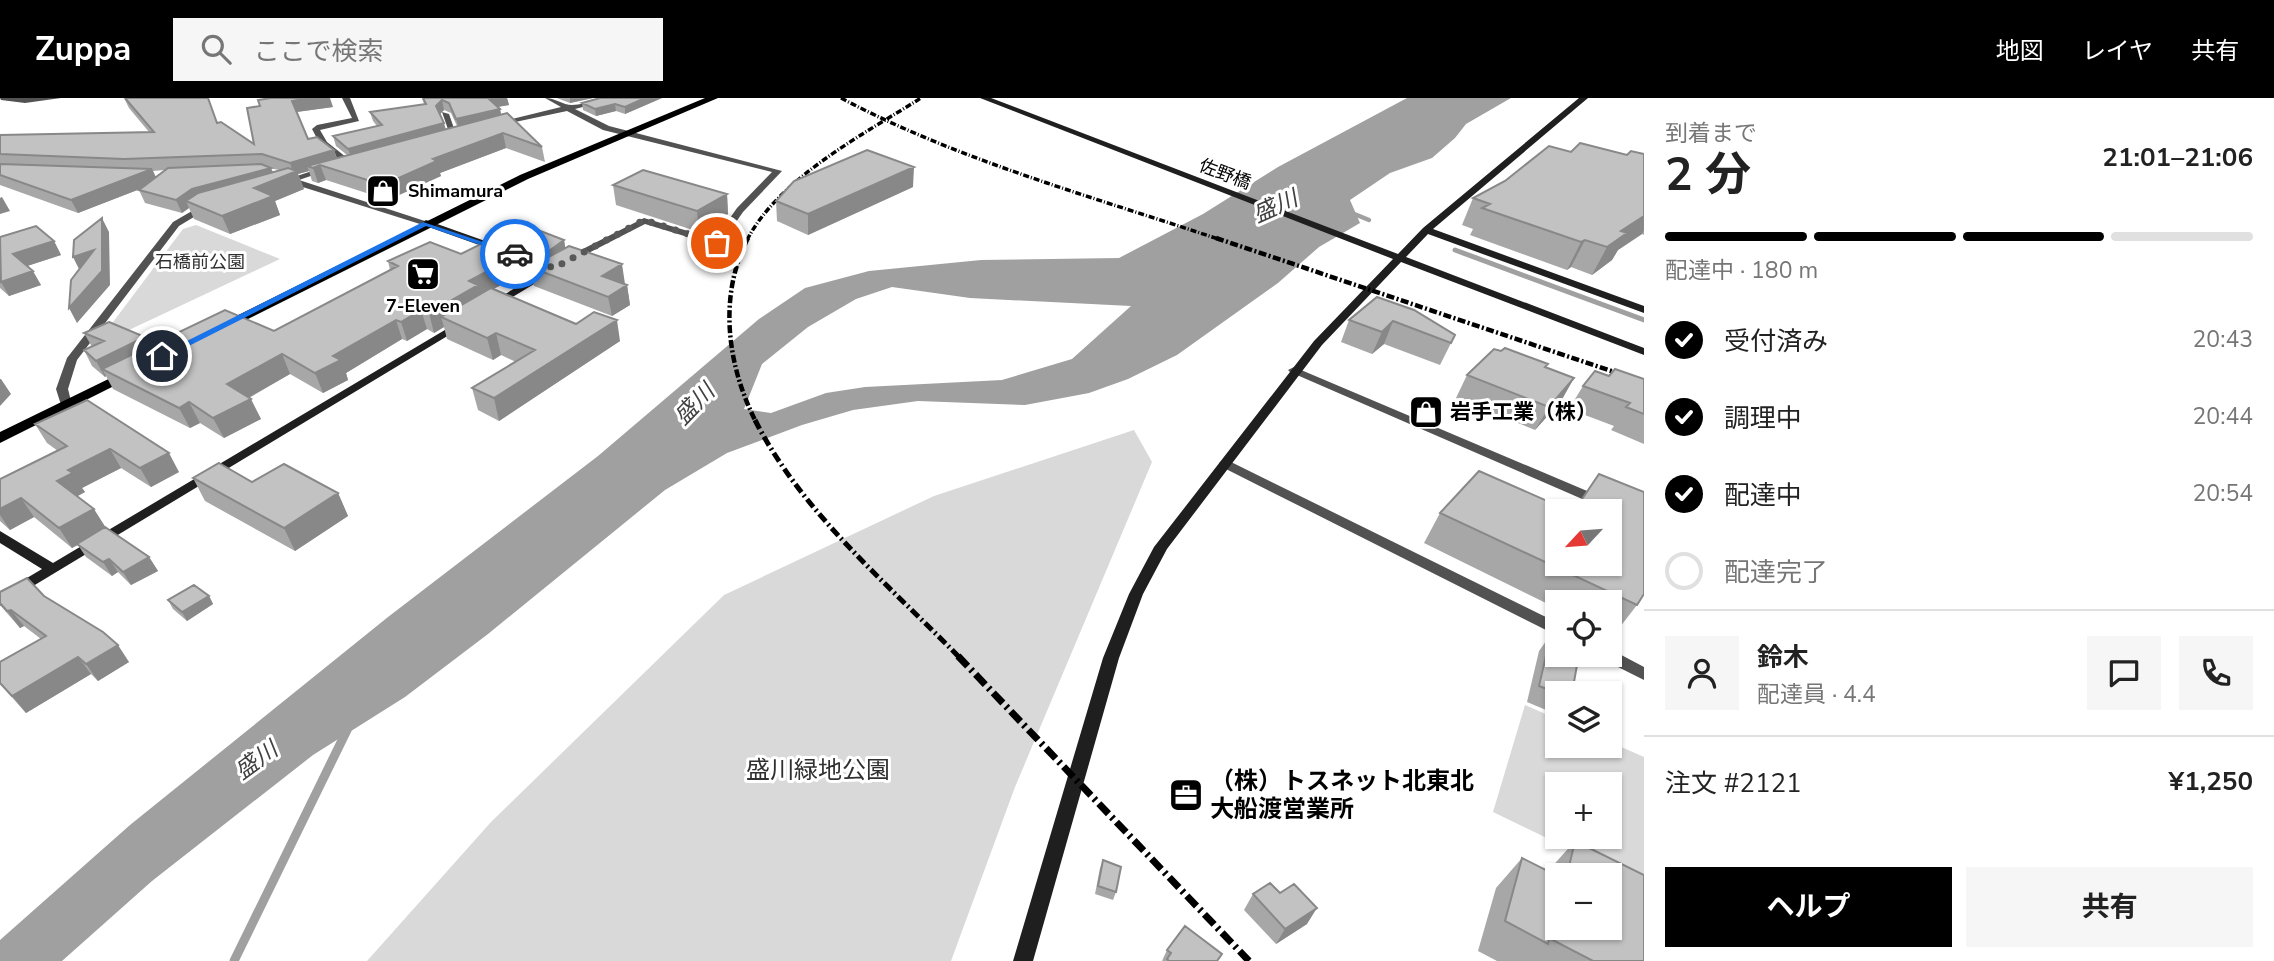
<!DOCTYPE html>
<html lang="ja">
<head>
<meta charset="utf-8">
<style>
	body { margin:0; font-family:"Nunito Sans","Noto Sans JP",sans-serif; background:#f6f6f6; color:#222; height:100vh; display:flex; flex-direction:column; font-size:26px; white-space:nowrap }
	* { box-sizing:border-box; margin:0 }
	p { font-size:23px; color:#767676 }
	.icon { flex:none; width:38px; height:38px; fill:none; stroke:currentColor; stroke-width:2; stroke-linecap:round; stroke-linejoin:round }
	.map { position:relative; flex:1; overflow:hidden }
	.details { display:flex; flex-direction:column; background:#fff; width:630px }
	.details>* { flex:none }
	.needle { width:46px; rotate:244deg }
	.tools { position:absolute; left:1545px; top:401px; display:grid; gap:14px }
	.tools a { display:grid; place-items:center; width:77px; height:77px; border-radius:0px; background:#fff; box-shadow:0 2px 5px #0004; font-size:35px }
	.pin { position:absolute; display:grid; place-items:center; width:60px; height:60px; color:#fff; margin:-30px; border:4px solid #fff; border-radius:50%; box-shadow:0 2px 7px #0007 }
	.courier { position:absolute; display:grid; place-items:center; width:70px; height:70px; margin:-35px; border:5px solid #1a73e8; border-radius:50%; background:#fff; color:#222; box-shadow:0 2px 9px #0007 }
	.head em { font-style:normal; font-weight:700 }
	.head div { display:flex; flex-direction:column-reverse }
	.head { display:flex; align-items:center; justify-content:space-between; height:119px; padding:0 21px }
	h1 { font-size:46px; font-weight:700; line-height:52px }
	.bar { display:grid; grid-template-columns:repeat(4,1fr); gap:10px 7px; align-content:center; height:84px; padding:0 21px }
	.bar i { height:9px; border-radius:5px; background:#e0e0e0 }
	.bar .active { background:#000 }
	.bar p { grid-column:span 4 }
	.line { display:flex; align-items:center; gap:18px; padding:0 21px; border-top:2px solid #e0e0e0 }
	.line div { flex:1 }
	.round { display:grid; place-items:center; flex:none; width:74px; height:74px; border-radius:0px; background:#f6f6f6 }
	ol { padding:0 21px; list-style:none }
	li { display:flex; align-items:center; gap:21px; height:77px }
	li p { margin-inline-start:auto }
	li .icon { padding:7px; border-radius:50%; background:#000; color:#fff; stroke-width:4 }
	li:last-child { color:#767676 }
	li i { width:38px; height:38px; border:4px solid #e0e0e0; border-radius:50% }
	.primary-button { display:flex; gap:14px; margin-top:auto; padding:14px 21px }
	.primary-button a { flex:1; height:80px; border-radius:0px; background:#000; color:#fff; font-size:28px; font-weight:700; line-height:80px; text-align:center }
	.primary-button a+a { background:#f6f6f6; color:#222 }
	header { display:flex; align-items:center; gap:42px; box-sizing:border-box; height:98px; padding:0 35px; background:#000; color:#fff }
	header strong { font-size:33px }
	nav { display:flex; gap:38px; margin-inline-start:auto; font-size:24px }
	.search { width:490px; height:63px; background:#f6f6f6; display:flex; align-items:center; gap:18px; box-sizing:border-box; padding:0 24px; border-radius:0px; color:#767676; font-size:26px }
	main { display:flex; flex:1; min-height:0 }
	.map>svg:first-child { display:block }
	.green { fill:#d9d9d9; fill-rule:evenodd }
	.water { fill:#a0a0a0; fill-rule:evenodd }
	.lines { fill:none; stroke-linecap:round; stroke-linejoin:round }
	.stream-far2 { stroke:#a0a0a0; stroke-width:4.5 }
	.stream-far1 { stroke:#a0a0a0; stroke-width:5 }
	.stream { stroke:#a0a0a0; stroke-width:9 }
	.street { fill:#525252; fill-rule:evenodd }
	.secondary { fill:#1f1f1f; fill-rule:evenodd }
	.primary { fill:#000; fill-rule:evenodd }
	.rail-far3 { stroke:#000; stroke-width:3.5; stroke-dasharray:6 2 1 2; stroke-linecap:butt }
	.rail-far2 { stroke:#000; stroke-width:4.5; stroke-dasharray:8 2.5 2 2.5; stroke-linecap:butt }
	.rail-far1 { stroke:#000; stroke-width:5; stroke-dasharray:10 3.5 2 3.5; stroke-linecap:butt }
	.rail { stroke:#000; stroke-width:7; stroke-dasharray:14 4.5 2.5 4.5; stroke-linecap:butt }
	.wall { fill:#a7a7a7; fill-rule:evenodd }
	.shaded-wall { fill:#888 }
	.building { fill:#c2c2c2; stroke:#888; stroke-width:2 }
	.route { fill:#1a73e8 }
	.done { stroke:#595959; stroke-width:7; stroke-dasharray:0 12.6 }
	.labels { text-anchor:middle; stroke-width:6; stroke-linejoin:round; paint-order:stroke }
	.far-street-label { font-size:18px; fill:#000; stroke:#fff }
	.far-poi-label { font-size:18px; font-weight:bold; fill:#000; stroke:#fff; text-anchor:start }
	.far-park-label { font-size:18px; fill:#303030; stroke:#fff }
	.poi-label { font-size:21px; font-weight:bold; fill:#000; stroke:#fff; text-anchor:start }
	.water-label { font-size:23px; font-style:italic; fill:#414141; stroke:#fff }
	.near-park-label { font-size:24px; fill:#303030; stroke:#fff }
	.near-poi-label { font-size:24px; font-weight:bold; fill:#000; stroke:#fff; text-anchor:start }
</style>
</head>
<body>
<header>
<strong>Zuppa</strong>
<div class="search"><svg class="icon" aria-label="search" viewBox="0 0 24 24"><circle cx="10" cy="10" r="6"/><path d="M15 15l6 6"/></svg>ここで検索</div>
<nav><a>地図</a><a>レイヤ</a><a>共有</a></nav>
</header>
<main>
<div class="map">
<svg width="1644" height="863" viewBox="0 0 1644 863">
	<rect width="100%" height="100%" fill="#fff"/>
	<path class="green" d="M196 127 280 161 95 248 183 131Z
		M1134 332 1152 364 1015 689 951 863H367L491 724 724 497 934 398Z
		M1525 607 1557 621 1558 648H1610V644L1644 659V787L1493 714ZM1558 686H1610V738H1558Z"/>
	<path class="water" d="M1407 0H1511L1466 26 1455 40 1432 60 1390 75 1350 102 1360 125 1319 149 1278 185 1177 257 1128 281 1089 295 1025 307 918 303 853 312 802 327 727 355 665 392 488 536 405 599 313 657 152 783 62 863H0V842L130 727 388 519 598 358 759 221 805 190 869 173 981 162 1119 160 1203 116 1278 69ZM892 189 970 200 1131 208 1072 261 1002 282 865 289 826 295 771 315 744 311 762 266 808 229 856 201Z"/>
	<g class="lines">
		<path class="stream-far2" d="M1347 113 1369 122"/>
		<path class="stream-far1" d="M1455 152 1644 222"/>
		<path class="stream" d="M234 863 349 628"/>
		<path class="street" d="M0 0H61L25 5 1 2Z
			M342 0H350L359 23 320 32 327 44 351 63V67L348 68 321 48 312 31 317 27 352 20Z
			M545 0C555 0 563 7 572 7 588 6 602 0 618 0L575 11 609 28 782 73 743 114 720 147H714L645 126 573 163H567V159L644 120 715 141 737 110 772 74 603 32 567 13 496 28 492 26 561 9Z
			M442 14 449 16 457 39 450 37Z
			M324 69 331 71 299 82 431 125 423 127 290 85 283 87 279 84Z
			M204 106 212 108 179 128 77 262 68 291 72 307 66 311 62 310 56 291 67 260 173 124Z
			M1294 269 1606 401 1608 404 1601 408 1596 407 1290 274 1288 272Z
			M1225 361 1558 525V538L1220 368 1219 365Z
			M1610 551 1644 569V582L1600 560 1598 556H1610Z"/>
		<path class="secondary" d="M980 0H991L1398 156 1423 130 1579 0H1588L1433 131 1644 208V215L1428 136 1406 159 1644 250V257L1401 164 1322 247 1167 451 1143 496 1119 560 1033 863H1013L1103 560 1129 496 1154 449 1314 243 1393 161Z
			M426 122 502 149 504 151 496 153 423 127 421 125Z
			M550 169 554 170V174L496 209 492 210 487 207Z
			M460 223 464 224V228L0 508V496L42 471 0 445V433L53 465Z"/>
		<path class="primary" d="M705 0H718L528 81 224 233H214L212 230 520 77Z
			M131 270 136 271 138 274 136 277 0 345V334Z"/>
		<path class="rail-far3" d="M841 0C960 63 1094 99 1221 142
			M747 142C779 80 864 36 921 0"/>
		<path class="rail-far2" d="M748 140C718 198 727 267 756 324
			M1216 140 1644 284"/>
		<path class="rail-far1" d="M755 322C802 415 888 486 960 560"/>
		<path class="rail" d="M958 558 1249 863"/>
	</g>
	<path class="wall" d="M124 0H208L217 25 254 46 247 10 333 9 297 14 308 41 334 52 337 60 347 57 336 48 333 38 377 28 373 23 370 14 424 6 422 0H507L509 7 497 9 500 11 501 17 542 49 545 64 506 50 440 75 441 78 388 102 326 82 318 85 312 83 309 73 298 76 304 91 275 103 280 117 230 136 194 121 189 110 182 115 145 105 139 92 140 91 78 115 0 87V37L149 34 129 10ZM444 12 451 15 457 28 446 31 440 16ZM271 70 274 71 279 72 273 74ZM165 72 156 79 153 73Z
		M557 0H593L570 5Z
		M600 0H662L625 16 616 13 596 18 583 12 582 5Z
		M1571 54 1627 57 1644 56V137L1642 136 1618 152 1612 162 1592 177 1571 169 1567 172 1470 137 1473 131 1462 127 1473 100Z
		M613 87 727 96 728 116 699 134 616 107Z
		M913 89 808 137 777 123 776 103Z
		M0 139 54 143 61 157 27 168 41 187 9 198 0 190Z
		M510 139 564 142 565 149 627 187 630 207 612 218 534 188 532 176 521 183 514 180 493 191 620 243 499 323 478 312 472 290 516 264 501 257 493 262 447 241 444 229 434 235 427 231 407 243 402 241 346 275 348 282 323 295 290 276 249 300 261 321 224 340 200 325 190 330 113 291 106 278 105 279 92 268 84 252 92 249 84 235 145 239 150 248 274 233 390 172 388 163 461 156 511 144Z
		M1377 199 1455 237 1440 267 1384 246 1372 256 1341 244 1349 222Z
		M1546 270 1574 280 1561 303 1535 332 1456 300 1467 277Z
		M1609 278 1644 281V346L1611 332 1614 328 1569 311 1583 288Z
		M35 326 179 374 151 389 121 370 82 390 85 394 77 398 106 430 149 459 158 473 131 487 118 474 112 478 86 459 78 447 72 450 34 419 10 432 0 423V381L58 353 47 345Z
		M193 380 252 384 338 395 348 418 295 453 205 403Z
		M1440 415 1637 507 1613 538 1610 536V504H1558V511L1424 445Z
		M0 494 44 498 129 564 98 583 91 576 26 615 0 586V564L41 541 24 528 20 530 6 514 0 507Z
		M209 498 213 506 187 523 173 511 168 502Z
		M1551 536 1558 595V617L1527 604 1539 553Z
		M1575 743 1644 777V863H1497L1478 853 1496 790 1522 760 1548 773ZM1558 777H1610V830H1558Z
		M1103 762 1116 794 1113 802 1095 796 1100 770Z
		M1253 796 1307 826 1276 846 1244 812Z
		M1167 852 1218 863H1162Z"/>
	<path class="shaded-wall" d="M310 0H330L333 9 296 14 292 3Z
		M493 0H507L509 7 491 10 489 1Z
		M570 0H593L570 5Z
		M645 0H662L625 16V9Z
		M442 2 444 12 439 17 436 8Z
		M615 6 616 13 596 18 595 11Z
		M500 11 502 21 459 31 456 21Z
		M444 25 446 34 352 61 348 51Z
		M503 35 506 50 440 75 441 78 388 102 383 87 433 61Z
		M334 52 338 65 320 67 326 82 318 85 313 70 307 68 309 73 298 76 304 91 275 103 280 117 230 136 222 118 186 103 189 110 182 115 176 102 192 91 271 70 275 82 293 75 290 65Z
		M914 69 913 89 808 137V116Z
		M152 71 158 84 78 115 71 102Z
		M727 96 728 116 699 134 697 113Z
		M2 99 10 113 0 116V100Z
		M1644 118V132L1642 136 1618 152 1612 162 1592 177 1607 149 1621 133Z
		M102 120 109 134 110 187 77 225 69 210 102 173Z
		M564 142 566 154 551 164 549 153Z
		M1585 142 1571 169 1567 172 1581 144Z
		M54 143 61 157 21 170 13 156Z
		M94 152 80 173 73 159Z
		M536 153 540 172 530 169 532 176 521 183 517 164Z
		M510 161 514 180 441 219 444 229 434 235 429 215 469 183Z
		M622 166 625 186 605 197 602 178Z
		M33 173 41 187 9 198 1 184Z
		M627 187 630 207 612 218 608 199Z
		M421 212 427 231 407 243 401 224Z
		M396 222 402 241 346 275 348 282 323 295 315 275 333 258Z
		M617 222 620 243 499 323 494 300Z
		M1393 223 1384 246 1372 256 1382 234Z
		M496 235 501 257 493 262 487 240Z
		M145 239 153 255 102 271 106 278 105 279 96 263Z
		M282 256 290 276 237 306 227 286Z
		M1574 280 1561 303 1535 332 1549 309Z
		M0 281H1L11 296 0 308Z
		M251 301 261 321 224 340 213 320Z
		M189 304 200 325 190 330 179 310Z
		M110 351 121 370 82 390 85 394 69 403 57 383 68 372Z
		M169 355 179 374 151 389 140 370Z
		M338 395 348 418 295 453 284 430Z
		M21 400 34 419 10 432 0 417V411Z
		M94 411 106 430 72 450 59 430Z
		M149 459 158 473 131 487 123 474Z
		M109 461 118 474 112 478 103 464Z
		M209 498 213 506 187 523 182 514Z
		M11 512 24 528 20 530 7 513Z
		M118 547 129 564 98 583 86 566Z
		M78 559 91 576 26 615 12 598Z
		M1317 810 1307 826 1276 846 1285 831Z"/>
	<path class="building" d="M125 0H208L217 25 221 24 254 46 247 10 260 8 258 2 271 0H310L292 3 308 41 317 39 334 52 290 65 262 56 124 61 0 56V37L154 34Z
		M423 0H493L489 1 500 11 456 21 449 5 442 2 436 8 444 25 348 51 333 38 382 27 370 14 426 6Z
		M600 0H645L625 9 615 6 595 11 582 5Z
		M507 15 542 49 503 35 433 61 437 63 383 87 320 67 313 70 307 68Z
		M1580 45 1627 57 1631 53 1644 56V118L1621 133 1627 135 1607 149 1585 142 1581 144 1482 110 1490 106 1473 100 1505 83 1549 48 1571 54Z
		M867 52 914 69 808 116 776 103 794 83Z
		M0 66 152 71 71 102 0 77Z
		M261 66 271 70 192 91 176 102 139 92 168 70Z
		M288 70 297 73 254 90 273 98 222 118 186 103 198 95Z
		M643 72 727 96 697 113 613 87Z
		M102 120V173L69 210 71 182 94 152 73 159 74 142Z
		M36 128 54 143 13 156 33 173 1 184 0 139Z
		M530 129 564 142 549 153 510 139Z
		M495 139 536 153 517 164 510 161 469 183 478 187 429 215 421 212 401 224 396 222 333 258 341 262 315 275 282 256 227 286 251 301 213 320 189 304 179 310 102 271 225 212 274 233 398 168 388 163 430 144 461 156Z
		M569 148 622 166 602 178 627 187 608 199 530 169Z
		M491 190 576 226 594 214 617 222 494 300 472 290 535 252 496 235 487 240 441 219Z
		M1377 199 1414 212 1455 237 1451 245 1393 223 1382 234 1349 222Z
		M109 224 145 239 96 263 84 252 104 243 84 235Z
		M1505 250 1548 266 1545 269 1574 280 1549 309 1467 277 1494 251 1501 253Z
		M1615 271 1644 281V316L1626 309 1630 305 1583 288 1595 273 1609 278Z
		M87 302 169 355 140 370 110 351 68 372 73 375 57 383 94 411 59 430 21 400 0 411V381L67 348 35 326Z
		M219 365 252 384 284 366 338 395 284 430 193 380Z
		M1479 373 1570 413H1558V466H1610V413H1574L1599 376 1644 394V496L1637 507 1440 415Z
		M105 429 149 459 123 474 109 461 103 464 77 446Z
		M27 480 44 498 103 534 118 547 86 566 78 559 12 598 0 585V564L46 538 11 512 7 513 0 505V494Z
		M194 487 209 498 182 514 168 502Z
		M1551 536 1558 539V556H1579L1572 595H1558L1539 588Z
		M1575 743 1644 777V863H1593L1549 840 1548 846 1505 823 1522 760 1558 778V830H1610V777H1567Z
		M1103 762 1121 769 1116 794 1098 788Z
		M1270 785 1280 795 1294 786 1317 810 1285 831 1253 796Z
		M1185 828 1222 856 1217 863H1169L1167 861 1171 855 1167 852Z"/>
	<path class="route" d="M423 124 519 156 512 158 426 128 165 260 157 258Z"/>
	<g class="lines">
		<path class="done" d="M515 156 554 170 644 122 717 145"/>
	</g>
	<defs>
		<g id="shop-square" transform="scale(1.75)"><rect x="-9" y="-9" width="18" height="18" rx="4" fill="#000" stroke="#fff"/><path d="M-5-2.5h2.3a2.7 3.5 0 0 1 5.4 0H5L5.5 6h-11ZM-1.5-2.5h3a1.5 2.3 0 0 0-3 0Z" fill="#fff"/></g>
		<g id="supermarket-square" transform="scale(1.75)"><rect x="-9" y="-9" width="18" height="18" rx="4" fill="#000" stroke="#fff"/><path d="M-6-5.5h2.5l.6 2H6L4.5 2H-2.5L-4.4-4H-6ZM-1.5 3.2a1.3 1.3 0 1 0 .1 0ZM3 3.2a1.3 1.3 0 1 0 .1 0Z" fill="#fff"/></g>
		<g id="office-square" transform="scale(1.75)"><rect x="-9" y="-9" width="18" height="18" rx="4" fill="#000" stroke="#fff"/><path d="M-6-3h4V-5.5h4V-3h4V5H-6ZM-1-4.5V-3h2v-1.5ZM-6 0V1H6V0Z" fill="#fff"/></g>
	</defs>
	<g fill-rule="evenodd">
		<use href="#shop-square" x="383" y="93"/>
		<use href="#supermarket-square" x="423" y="176"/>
		<use href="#shop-square" x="1426" y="314"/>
		<use href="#office-square" x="1186" y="697"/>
	</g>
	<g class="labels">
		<g class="far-street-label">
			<text transform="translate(1225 76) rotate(21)" y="6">佐野橋</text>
		</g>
		<g class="far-poi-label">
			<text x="408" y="99">Shimamura</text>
			<text x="423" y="214" text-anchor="middle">7-Eleven</text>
		</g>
		<g class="far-park-label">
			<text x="200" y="170">石橋前公園</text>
		</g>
		<g class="poi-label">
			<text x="1450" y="321">岩手工業（株）</text>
		</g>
		<g class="water-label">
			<text transform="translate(1275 108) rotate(-24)" y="8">盛川</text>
			<text transform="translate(694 306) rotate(-46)" y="8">盛川</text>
			<text transform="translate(256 662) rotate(-36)" y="8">盛川</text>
		</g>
		<g class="near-park-label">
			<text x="818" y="680">盛川緑地公園</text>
		</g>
		<g class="near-poi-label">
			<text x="1210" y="691">（株）トスネット北東北<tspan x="1210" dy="28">大船渡営業所</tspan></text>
		</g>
	</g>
</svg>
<div class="tools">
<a><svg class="needle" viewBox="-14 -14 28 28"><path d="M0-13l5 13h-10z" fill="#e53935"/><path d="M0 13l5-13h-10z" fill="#767676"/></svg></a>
<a><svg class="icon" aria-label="locate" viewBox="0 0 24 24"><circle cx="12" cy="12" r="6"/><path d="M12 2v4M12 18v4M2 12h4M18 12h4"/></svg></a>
<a><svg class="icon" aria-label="layers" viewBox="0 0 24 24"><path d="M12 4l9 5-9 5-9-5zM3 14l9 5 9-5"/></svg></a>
<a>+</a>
<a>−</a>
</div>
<div class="pin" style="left:717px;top:145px;background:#ea580c"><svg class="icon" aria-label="bag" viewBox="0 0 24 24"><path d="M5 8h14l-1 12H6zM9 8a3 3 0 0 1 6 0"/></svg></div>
<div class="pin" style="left:162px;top:258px;background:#1f2937"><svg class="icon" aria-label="home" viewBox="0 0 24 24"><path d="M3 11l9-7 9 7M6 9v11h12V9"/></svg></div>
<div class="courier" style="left:515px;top:156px"><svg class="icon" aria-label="car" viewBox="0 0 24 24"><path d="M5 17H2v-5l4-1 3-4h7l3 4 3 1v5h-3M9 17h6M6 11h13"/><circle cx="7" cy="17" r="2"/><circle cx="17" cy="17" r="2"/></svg></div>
</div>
<section class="details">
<div class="head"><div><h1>2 分</h1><p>到着まで</p></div><em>21:01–21:06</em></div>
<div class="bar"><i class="active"></i><i class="active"></i><i class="active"></i><i></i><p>配達中 · 180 m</p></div>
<ol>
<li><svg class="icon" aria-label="check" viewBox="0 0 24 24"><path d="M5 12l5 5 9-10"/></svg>受付済み<p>20:43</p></li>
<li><svg class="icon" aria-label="check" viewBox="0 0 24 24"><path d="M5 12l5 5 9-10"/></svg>調理中<p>20:44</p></li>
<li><svg class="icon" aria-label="check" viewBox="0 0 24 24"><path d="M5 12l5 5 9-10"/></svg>配達中<p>20:54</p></li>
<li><i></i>配達完了</li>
</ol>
<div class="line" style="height:126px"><a class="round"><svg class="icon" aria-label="person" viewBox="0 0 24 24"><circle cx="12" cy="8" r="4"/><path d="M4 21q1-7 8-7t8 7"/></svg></a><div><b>鈴木</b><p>配達員 · 4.4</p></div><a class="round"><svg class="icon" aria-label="chat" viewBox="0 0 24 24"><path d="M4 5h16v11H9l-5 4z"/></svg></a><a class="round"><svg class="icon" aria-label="phone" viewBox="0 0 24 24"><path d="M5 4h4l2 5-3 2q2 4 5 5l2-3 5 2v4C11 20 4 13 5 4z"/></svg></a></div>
<div class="line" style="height:91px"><div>注文 #2121</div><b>¥1,250</b></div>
<div class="primary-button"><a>ヘルプ</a><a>共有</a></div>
</section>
</main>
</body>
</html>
